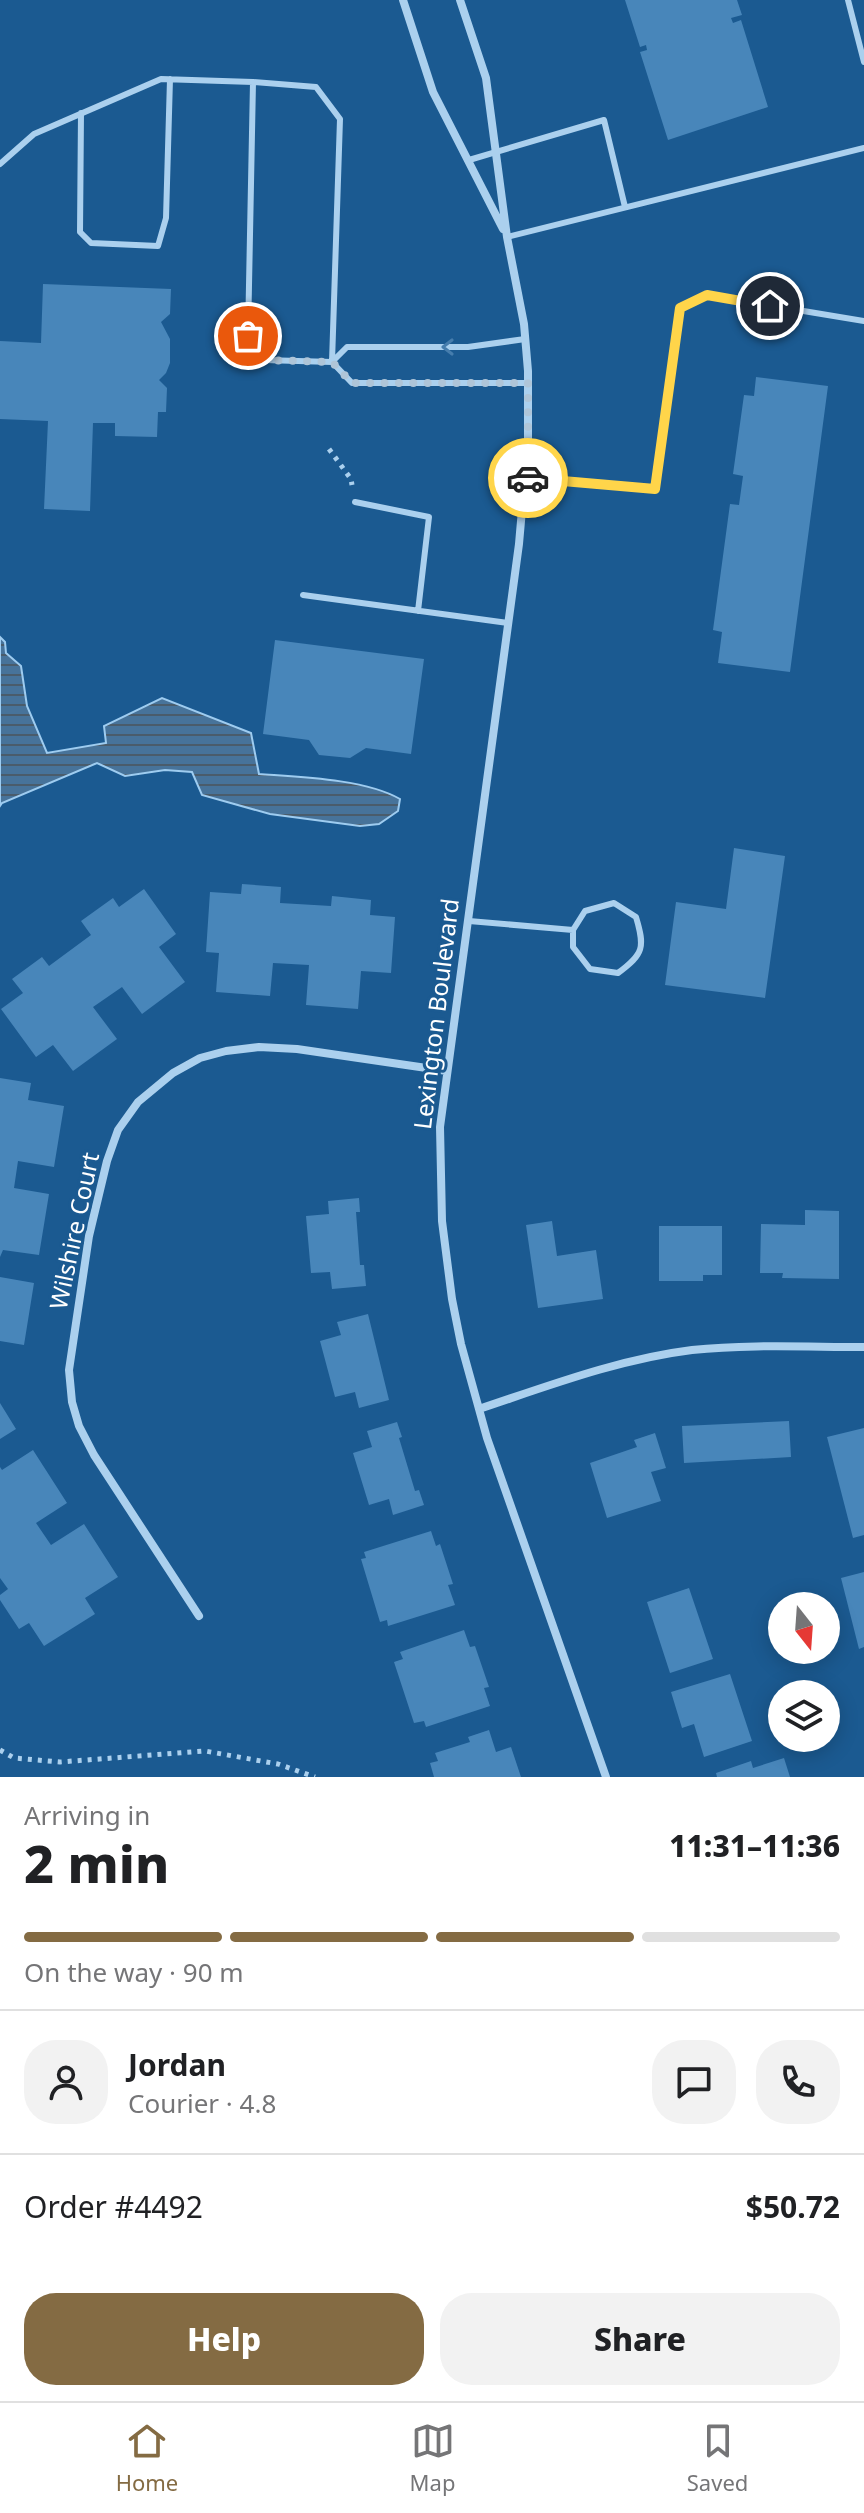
<!DOCTYPE html>
<html lang="en">
<head>
<meta charset="utf-8">
<style>
	body { margin:0; font-family:"Noto Sans",sans-serif; background:#f2f2f2; color:#202124; height:100vh; display:flex; flex-direction:column; font-size:30px; white-space:nowrap }
	* { box-sizing:border-box; margin:0 }
	p { font-size:26px; color:#757577 }
	.icon { flex:none; width:44px; height:44px; fill:none; stroke:currentColor; stroke-width:2; stroke-linecap:round; stroke-linejoin:round }
	.map { position:relative; height:1777px; overflow:hidden }
	.details { display:flex; flex-direction:column; background:#fff; flex:1 }
	.details>* { flex:none }
	.needle { width:52px; rotate:163deg }
	.tools { position:absolute; left:768px; top:1592px; display:grid; gap:16px }
	.tools a { display:grid; place-items:center; width:72px; height:72px; border-radius:50%; background:#fff; box-shadow:0 4px 20px #0003; font-size:40px }
	.pin { position:absolute; display:grid; place-items:center; width:68px; height:68px; color:#fff; margin:-34px; border:4px solid #fff; border-radius:50%; box-shadow:0 2px 8px #0007 }
	.courier { position:absolute; display:grid; place-items:center; width:80px; height:80px; margin:-40px; border:6px solid #ffd54a; border-radius:50%; background:#fff; color:#222; box-shadow:0 2px 10px #0007 }
	.overview em { font-style:normal; font-weight:800 }
	.overview div { display:flex; flex-direction:column-reverse }
	.overview { display:flex; align-items:center; justify-content:space-between; height:136px; padding:0 24px }
	h1 { font-size:52px; font-weight:800; line-height:60px }
	.bar { display:grid; grid-template-columns:repeat(4,1fr); gap:12px 8px; align-content:center; height:96px; padding:0 24px }
	.bar i { height:10px; border-radius:6px; background:#e0e0e0 }
	.bar .active { background:#846b43 }
	.bar p { grid-column:span 4 }
	.line { display:flex; align-items:center; gap:20px; padding:0 24px; border-top:2px solid #e0e0e0 }
	.line div { flex:1 }
	.round { display:grid; place-items:center; flex:none; width:84px; height:84px; border-radius:32px; background:#f2f2f2 }
	.primary-button { display:flex; gap:16px; margin-top:auto; padding:16px 24px }
	.primary-button a { flex:1; height:92px; border-radius:32px; background:#846b43; color:#fff; font-size:32px; font-weight:800; line-height:92px; text-align:center }
	.primary-button a+a { background:#f2f2f2; color:#202124 }
	.menu { display:flex; justify-content:space-around; align-items:center; height:112px; border-top:2px solid #e0e0e0; background:#fff; font-size:22px; color:#757577 }
	.menu a { display:grid; justify-items:center; gap:4px }
	.menu .active { color:#846b43 }
	.map>svg:first-child { display:block }
	.water { fill:url(#water-rules); stroke:#9eccf0; stroke-width:2 }
	.building { fill:#4886ba }
	.lines { fill:none; stroke-linecap:round; stroke-linejoin:round }
	.path { stroke:#abd0ee; stroke-width:5; stroke-dasharray:4 6; stroke-linecap:butt }
	.lane { stroke:#abd0ee; stroke-width:6 }
	.street { stroke:#abd0ee; stroke-width:8 }
	.oneway { stroke:#467dad }
	.done { stroke:#afc5d8; stroke-width:8; stroke-dasharray:0 14.4 }
	.route { stroke:#ffd54a; stroke-width:10 }
	.labels { text-anchor:middle; stroke-width:6; stroke-linejoin:round; paint-order:stroke }
	.street-label { font-size:24px; fill:#fff; stroke:#1b5a91 }
</style>
</head>
<body>
<div class="map">
<svg width="864" height="1777" viewBox="0 0 864 1777">
	<defs>
		<pattern id="water-rules" width="6" height="5" patternUnits="userSpaceOnUse" patternTransform="scale(2)"><rect width="6" height="5" fill="#47739a"/><path d="M0 2.5h6" fill="none" stroke="#4a5c6b"/></pattern>
	</defs>
	<rect width="100%" height="100%" fill="#1b5a91"/>
	<path class="water" d="M0 637 5 642 6 653 21 666 27 706 47 753 106 743 104 726 162 698 251 733 259 774C300 777 365 779 400 799L398 811 379 824 360 826 270 814 202 795 192 772 165 770 125 776 97 763 2 803 0 806Z"/>
	<path class="building" d="M625 0H737L742 15 731 18 733 23 741 20 768 107 668 140 640 52 647 50 646 45 640 47Z
		M43 284 171 289 170 314 161 322 170 339V363L166 373 159 380 167 388 166 412H158L157 437 115 436V423H93L90 511 44 509 48 421 0 419V341L41 343Z
		M756 377 828 386 790 672 718 663 722 632 713 630 730 504 739 505 743 476 733 474 744 395 754 396Z
		M275 640 424 659 411 754 366 748 350 758 319 755 309 740 263 734Z
		M734 848 785 856 765 998 665 985 676 902 726 909Z
		M242 884 281 887 280 903 331 906 332 896 371 900 370 915 395 917 391 973 361 971 358 1009 306 1005 309 965 273 963 270 996 216 992 219 953 206 952 210 892 241 894Z
		M144 889 176 934 159 947 185 982 142 1014 122 987 93 1007 117 1039 73 1071 53 1045 36 1057 1 1009 23 993 12 979 42 957 49 966 91 935 81 921 113 898 119 907Z
		M0 1078 31 1083 28 1100 64 1106 54 1167 18 1161 14 1188 49 1194 39 1255 3 1250 0 1257Z
		M359 1198 360 1212H356L360 1265H364L366 1286 332 1289 330 1272 311 1273 306 1216 329 1214 328 1201Z
		M805 1210 839 1211V1279L782 1278 783 1273H760L761 1224 805 1225Z
		M552 1221 557 1256 596 1250 603 1299 538 1308 526 1225Z
		M659 1226H722V1275H703V1281H659Z
		M0 1277 34 1283 24 1345 0 1341Z
		M368 1314 389 1400 359 1408 355 1392 335 1397 320 1341 341 1335 337 1322Z
		M0 1403 16 1429 0 1439Z
		M789 1421 791 1457 684 1463 682 1426Z
		M397 1422 402 1437 399 1438 415 1491 419 1490 424 1505 393 1515 389 1499 369 1505 353 1453 372 1447 367 1431Z
		M864 1428V1535L853 1538 827 1437Z
		M655 1433 666 1468 651 1472 661 1501 607 1518 590 1463 637 1447 634 1440Z
		M33 1450 67 1503 36 1523 51 1545 84 1524 118 1577 85 1598 95 1614 44 1646 29 1623 19 1629 0 1600V1595L8 1589 0 1578V1467L2 1470Z
		M431 1531 436 1546 440 1544 453 1584 448 1585 455 1605 388 1626 387 1620 380 1622 361 1559 366 1558 364 1552Z
		M864 1572V1647L859 1649 841 1578Z
		M689 1588 713 1659 670 1673 647 1602Z
		M464 1630 470 1647 475 1646 489 1687 484 1688 490 1706 426 1727 424 1721 414 1723 394 1662 403 1659 400 1652Z
		M730 1674 752 1741 704 1757 694 1724 682 1728 671 1692Z
		M489 1730 496 1752 511 1747 521 1777H434L430 1763 438 1761 435 1753 470 1742 468 1737Z
		M784 1758 790 1777H717L716 1773 751 1761 753 1768Z"/>
	<g class="lines">
		<path class="path" d="M329 449 351 479 352 485
			M0 1750 14 1758 60 1762 205 1751 278 1764 315 1777"/>
		<path class="lane" d="M848 0 864 62
			M81 113 80 232 91 243 158 246 166 218 170 79
			M469 160 604 120 625 207
			M0 164 34 134 161 79 253 82 248 336 264 360 332 362 340 119 316 87 253 82
			M507 237 864 148
			M525 339 468 347H347L332 362 352 383H528
			M525 478 655 489 680 308 707 295 864 321
			M355 502 429 517 418 611
			M303 595 508 623
			M469 921 573 930 585 911 614 903 636 917C645 947 644 954 618 973L590 969 573 947V930"/>
		<path class="street" d="M403 0 433 92 503 229
			M460 0 486 78 507 237 524 324 528 371V441L519 544 440 1127 442 1221 452 1299 461 1344 487 1438 606 1777
			M479 1409C548 1386 619 1359 692 1350 749 1344 807 1347 864 1347
			M199 1616 94 1455 79 1426 72 1402 69 1370 89 1236 107 1161 118 1130 138 1102 173 1073 200 1058 226 1051 259 1047 297 1049 447 1071"/>
	</g>
	<defs><path id="oneway-chevron" d="M-2-3.5L2.5 0L-2 3.5" fill="none" stroke-width="1.6" stroke-linecap="round" stroke-linejoin="round" transform="scale(2)"/></defs>
	<use class="oneway" href="#oneway-chevron" transform="translate(448 347) rotate(180)"/>
	<g class="lines">
		<path class="done" d="M248 336 264 360 332 362 352 383H528V441L525 478H528"/>
		<path class="route" d="M528 478 655 489 680 308 707 295 770 306"/>
	</g>
	<g class="labels">
		<g class="street-label">
			<text transform="translate(437 1014) rotate(-83)" y="8">Lexington Boulevard</text>
			<text transform="translate(75 1231) rotate(-78)" y="8">Wilshire Court</text>
		</g>
	</g>
</svg>
<div class="tools">
<a><svg class="needle" viewBox="-14 -14 28 28"><path d="M0-13l5 13h-10z" fill="#e53935"/><path d="M0 13l5-13h-10z" fill="#757577"/></svg></a>
<a><svg class="icon" aria-label="layers" viewBox="0 0 24 24"><path d="M12 4l9 5-9 5-9-5zM3 14l9 5 9-5"/></svg></a>
</div>
<div class="pin" style="left:248px;top:336px;background:#ea580c"><svg class="icon" aria-label="bag" viewBox="0 0 24 24"><path d="M5 8h14l-1 12H6zM9 8a3 3 0 0 1 6 0"/></svg></div>
<div class="pin" style="left:770px;top:306px;background:#1f2937"><svg class="icon" aria-label="home" viewBox="0 0 24 24"><path d="M3 11l9-7 9 7M6 9v11h12V9"/></svg></div>
<div class="courier" style="left:528px;top:478px"><svg class="icon" aria-label="car" viewBox="0 0 24 24"><path d="M5 17H2v-5l4-1 3-4h7l3 4 3 1v5h-3M9 17h6M6 11h13"/><circle cx="7" cy="17" r="2"/><circle cx="17" cy="17" r="2"/></svg></div>
</div>
<section class="details">
<div class="overview"><div><h1>2 min</h1><p>Arriving in</p></div><em>11:31–11:36</em></div>
<div class="bar"><i class="active"></i><i class="active"></i><i class="active"></i><i></i><p>On the way · 90 m</p></div>
<div class="line" style="height:144px"><a class="round"><svg class="icon" aria-label="person" viewBox="0 0 24 24"><circle cx="12" cy="8" r="4"/><path d="M4 21q1-7 8-7t8 7"/></svg></a><div><b>Jordan</b><p>Courier · 4.8</p></div><a class="round"><svg class="icon" aria-label="chat" viewBox="0 0 24 24"><path d="M4 5h16v11H9l-5 4z"/></svg></a><a class="round"><svg class="icon" aria-label="phone" viewBox="0 0 24 24"><path d="M5 4h4l2 5-3 2q2 4 5 5l2-3 5 2v4C11 20 4 13 5 4z"/></svg></a></div>
<div class="line" style="height:104px"><div>Order #4492</div><b>$50.72</b></div>
<div class="primary-button"><a>Help</a><a>Share</a></div>
</section>
<nav class="menu">
<a class="active"><svg class="icon" aria-label="home" viewBox="0 0 24 24"><path d="M3 11l9-7 9 7M6 9v11h12V9"/></svg>Home</a>
<a><svg class="icon" aria-label="map" viewBox="0 0 24 24"><path d="M3 6l6-2 6 2 6-2v14l-6 2-6-2-6 2zM9 4v14M15 6v14"/></svg>Map</a>
<a><svg class="icon" aria-label="saved" viewBox="0 0 24 24"><path d="M7 4h10v16l-5-4-5 4z"/></svg>Saved</a>
</nav>
</body>
</html>
